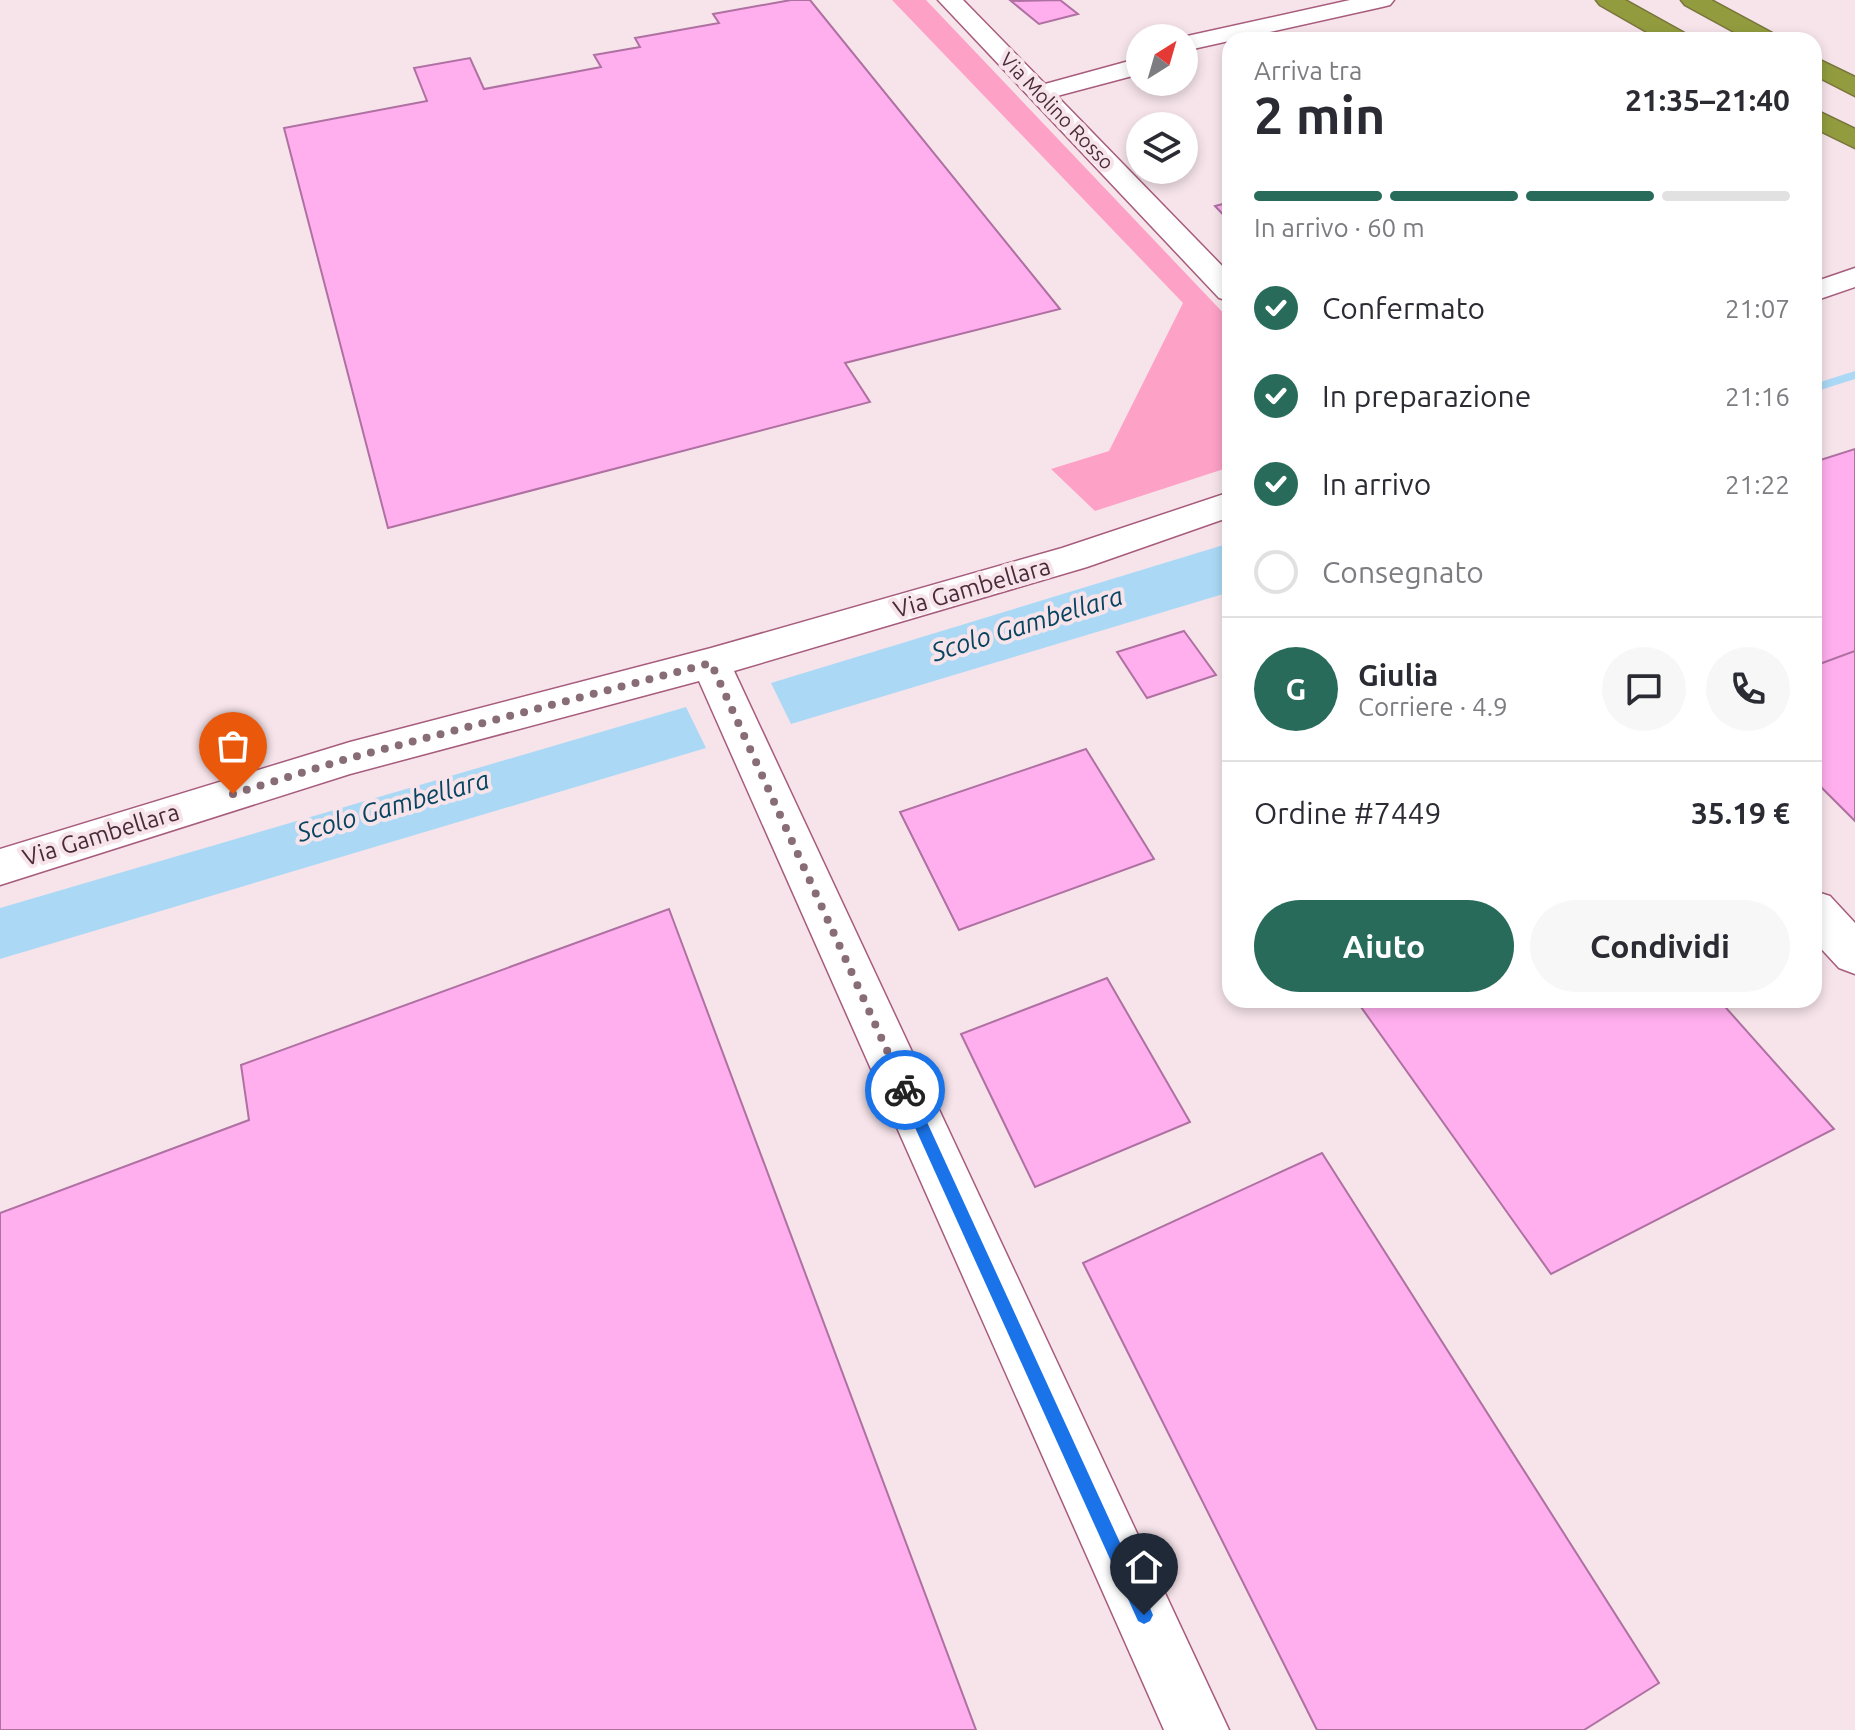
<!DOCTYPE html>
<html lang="it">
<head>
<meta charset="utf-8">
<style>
	body { margin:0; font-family:Ubuntu,sans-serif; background:#f7f7f7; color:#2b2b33; height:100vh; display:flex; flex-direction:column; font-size:30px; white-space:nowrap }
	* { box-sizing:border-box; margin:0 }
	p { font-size:26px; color:#7c7c81 }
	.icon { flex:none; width:44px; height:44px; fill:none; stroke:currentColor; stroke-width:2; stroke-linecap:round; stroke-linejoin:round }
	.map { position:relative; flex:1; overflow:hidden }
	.drawer { position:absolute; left:1222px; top:32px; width:600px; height:976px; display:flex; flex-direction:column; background:#fff; border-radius:24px; box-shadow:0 4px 12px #0003 }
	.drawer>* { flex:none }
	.needle { width:52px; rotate:37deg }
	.buttons { position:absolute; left:1126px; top:24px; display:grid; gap:16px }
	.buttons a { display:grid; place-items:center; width:72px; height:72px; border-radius:50%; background:#fff; box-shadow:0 4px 12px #0003; font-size:40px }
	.pin { position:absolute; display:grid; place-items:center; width:68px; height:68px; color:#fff; margin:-82px -34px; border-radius:50% 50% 50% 0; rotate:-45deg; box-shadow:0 0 8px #0007 }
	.pin .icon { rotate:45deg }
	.courier { position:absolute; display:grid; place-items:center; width:80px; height:80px; margin:-40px; border:6px solid #1a73e8; border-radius:50%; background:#fff; color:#222; box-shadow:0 2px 10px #0007 }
	.summary em { font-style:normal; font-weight:700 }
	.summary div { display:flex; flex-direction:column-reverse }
	.summary { display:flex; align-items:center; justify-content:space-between; height:136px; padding:0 32px }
	h1 { font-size:52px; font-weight:700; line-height:60px }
	.bar { display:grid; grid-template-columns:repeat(4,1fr); gap:12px 8px; align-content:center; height:96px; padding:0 32px }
	.bar i { height:10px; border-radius:6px; background:#e1e1e2 }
	.bar .selected { background:#296b5b }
	.bar p { grid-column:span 4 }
	.line { display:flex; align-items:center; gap:20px; padding:0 32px; border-top:2px solid #e1e1e2 }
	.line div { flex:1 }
	.round { display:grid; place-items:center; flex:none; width:84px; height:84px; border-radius:42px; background:#f7f7f7 }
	ol { padding:0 32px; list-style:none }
	li { display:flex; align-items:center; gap:24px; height:88px }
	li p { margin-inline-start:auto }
	li .icon { padding:8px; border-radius:50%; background:#296b5b; color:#fff; stroke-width:4 }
	li:last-child { color:#7c7c81 }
	li i { width:44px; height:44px; border:4px solid #e1e1e2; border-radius:50% }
	.button { display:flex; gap:16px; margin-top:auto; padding:16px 32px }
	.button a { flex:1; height:92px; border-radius:48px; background:#296b5b; color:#fff; font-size:32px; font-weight:700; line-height:92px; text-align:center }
	.button a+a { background:#f7f7f7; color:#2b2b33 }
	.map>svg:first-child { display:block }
	.green { fill:#fda1c6 }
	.water { fill:#abd9f5 }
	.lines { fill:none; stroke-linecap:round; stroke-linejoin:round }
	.stream { fill:#abd9f5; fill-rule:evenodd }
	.building { fill:#ffaeee; stroke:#af70a2; stroke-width:2 }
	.minor-casing { stroke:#a75c7c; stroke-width:3 }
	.highway-casing { stroke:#7a743c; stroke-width:3 }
	.minor { fill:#fff; fill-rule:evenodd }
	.highway { fill:#929c3e; fill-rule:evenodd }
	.route { fill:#1a73e8 }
	.done { stroke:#886c76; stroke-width:8; stroke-dasharray:0 14.4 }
	.labels { text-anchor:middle; stroke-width:8; stroke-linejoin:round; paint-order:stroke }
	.far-street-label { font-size:20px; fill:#4c2b38; stroke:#f6e4ea }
	.street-label { font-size:24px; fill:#4c2b38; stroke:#f6e4ea }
	.water-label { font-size:26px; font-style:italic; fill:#064460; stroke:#f6e4ea }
</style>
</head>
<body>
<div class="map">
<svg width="1855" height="1730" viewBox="0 0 1855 1730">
	<rect width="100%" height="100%" fill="#f6e4ea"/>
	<path class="green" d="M892 0H926L1230 320V467L1095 511 1051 469 1109 451 1183 303Z"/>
	<path class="water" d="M1230 543V592L791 724 771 683Z
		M686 707 706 748 0 959V908Z"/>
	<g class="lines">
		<path class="stream" d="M1855 371V379L1814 392V384Z"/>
	</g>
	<path class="building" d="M791 0H810L1060 309 845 363 870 402 388 528 284 128 427 101 414 68 470 58 484 89 601 67 594 55 640 47 635 38 719 23 713 14Z
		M1060 0 1078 14 1039 24 1011 1Z
		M1230 202V222L1215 206Z
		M1855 449V651L1814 666V462Z
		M1184 631 1216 675 1147 698 1117 652Z
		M1855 651V821L1814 780V666Z
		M1086 749 1154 859 959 930 900 812Z
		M669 909 976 1730H0V1213L249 1120 241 1065Z
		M1107 978 1190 1122 1035 1187 961 1034Z
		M1356 1000H1719L1834 1129 1551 1274Z
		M1322 1153 1659 1683 1584 1730H1317L1083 1263Z"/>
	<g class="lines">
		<g class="minor-casing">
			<path id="minor" d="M938 0H963L1045 84 1140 58V74L1057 96 1230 274V301L1219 298Z
				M1350 0H1394L1390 5 1382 7 1184 51V38H1178Z
				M1855 268V287L1814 301V282Z
				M1230 492V517L1087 567 734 671 1229 1730H1164L699 681 350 774 0 885V849L350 742 711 648 1062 548Z
				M1814 891 1830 896 1855 923V974L1839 968 1814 941Z"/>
		</g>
		<g class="highway-casing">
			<path id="highway" d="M1596 0H1625L1688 35 1691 40H1661L1600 5Z
				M1681 0H1711L1776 35 1779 40H1749L1685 5Z
				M1814 57 1855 77V96L1814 75Z
				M1814 109 1855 129V148L1814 128Z"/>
		</g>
		<use href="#minor" class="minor"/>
		<use href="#highway" class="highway"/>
	</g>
	<path class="route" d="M905 1083 910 1085 1150 1608 1153 1615 1150 1621 1144 1624 1138 1621 898 1090Z"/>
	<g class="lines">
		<path class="done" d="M233 794 350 758 711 663 905 1090"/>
	</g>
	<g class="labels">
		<g class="far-street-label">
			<text transform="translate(1057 111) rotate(46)" y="7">Via Molino Rosso</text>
		</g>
		<g class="street-label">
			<text transform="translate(972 588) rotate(-16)" y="8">Via Gambellara</text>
			<text transform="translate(101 835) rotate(-17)" y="8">Via Gambellara</text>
		</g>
		<g class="water-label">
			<text transform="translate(1027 624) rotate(-17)" y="9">Scolo Gambellara</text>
			<text transform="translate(393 806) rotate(-16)" y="9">Scolo Gambellara</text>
		</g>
	</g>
</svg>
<div class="buttons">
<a><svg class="needle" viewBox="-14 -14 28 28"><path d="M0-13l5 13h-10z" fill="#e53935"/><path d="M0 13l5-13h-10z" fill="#7c7c81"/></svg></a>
<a><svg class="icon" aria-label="layers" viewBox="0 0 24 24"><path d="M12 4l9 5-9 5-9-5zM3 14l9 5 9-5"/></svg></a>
</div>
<div class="pin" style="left:233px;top:794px;background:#ea580c"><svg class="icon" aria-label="bag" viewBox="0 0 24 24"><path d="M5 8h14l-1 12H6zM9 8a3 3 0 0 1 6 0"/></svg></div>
<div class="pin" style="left:1144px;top:1615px;background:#1f2937"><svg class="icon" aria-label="home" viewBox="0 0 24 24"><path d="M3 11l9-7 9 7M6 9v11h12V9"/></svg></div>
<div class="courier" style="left:905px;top:1090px"><svg class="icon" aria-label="bike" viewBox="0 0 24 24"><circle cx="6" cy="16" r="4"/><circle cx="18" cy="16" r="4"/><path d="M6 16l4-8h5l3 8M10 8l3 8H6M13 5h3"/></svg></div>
<section class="drawer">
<div class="summary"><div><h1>2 min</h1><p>Arriva tra</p></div><em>21:35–21:40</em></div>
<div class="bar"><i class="selected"></i><i class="selected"></i><i class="selected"></i><i></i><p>In arrivo · 60 m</p></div>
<ol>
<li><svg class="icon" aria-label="check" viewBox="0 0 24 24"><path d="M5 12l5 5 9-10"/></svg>Confermato<p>21:07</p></li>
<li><svg class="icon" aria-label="check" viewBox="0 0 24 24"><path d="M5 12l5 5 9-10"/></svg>In preparazione<p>21:16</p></li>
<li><svg class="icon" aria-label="check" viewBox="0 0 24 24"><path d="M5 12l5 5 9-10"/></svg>In arrivo<p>21:22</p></li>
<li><i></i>Consegnato</li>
</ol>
<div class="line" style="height:144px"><b class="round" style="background:#296b5b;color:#fff">G</b><div><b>Giulia</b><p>Corriere · 4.9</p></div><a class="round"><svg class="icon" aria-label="chat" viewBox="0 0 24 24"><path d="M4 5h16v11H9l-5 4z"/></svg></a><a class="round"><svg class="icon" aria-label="phone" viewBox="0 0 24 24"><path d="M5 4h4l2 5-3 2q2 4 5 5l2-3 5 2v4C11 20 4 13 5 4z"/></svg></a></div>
<div class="line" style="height:104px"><div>Ordine #7449</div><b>35.19 €</b></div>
<div class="button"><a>Aiuto</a><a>Condividi</a></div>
</section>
</div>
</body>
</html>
